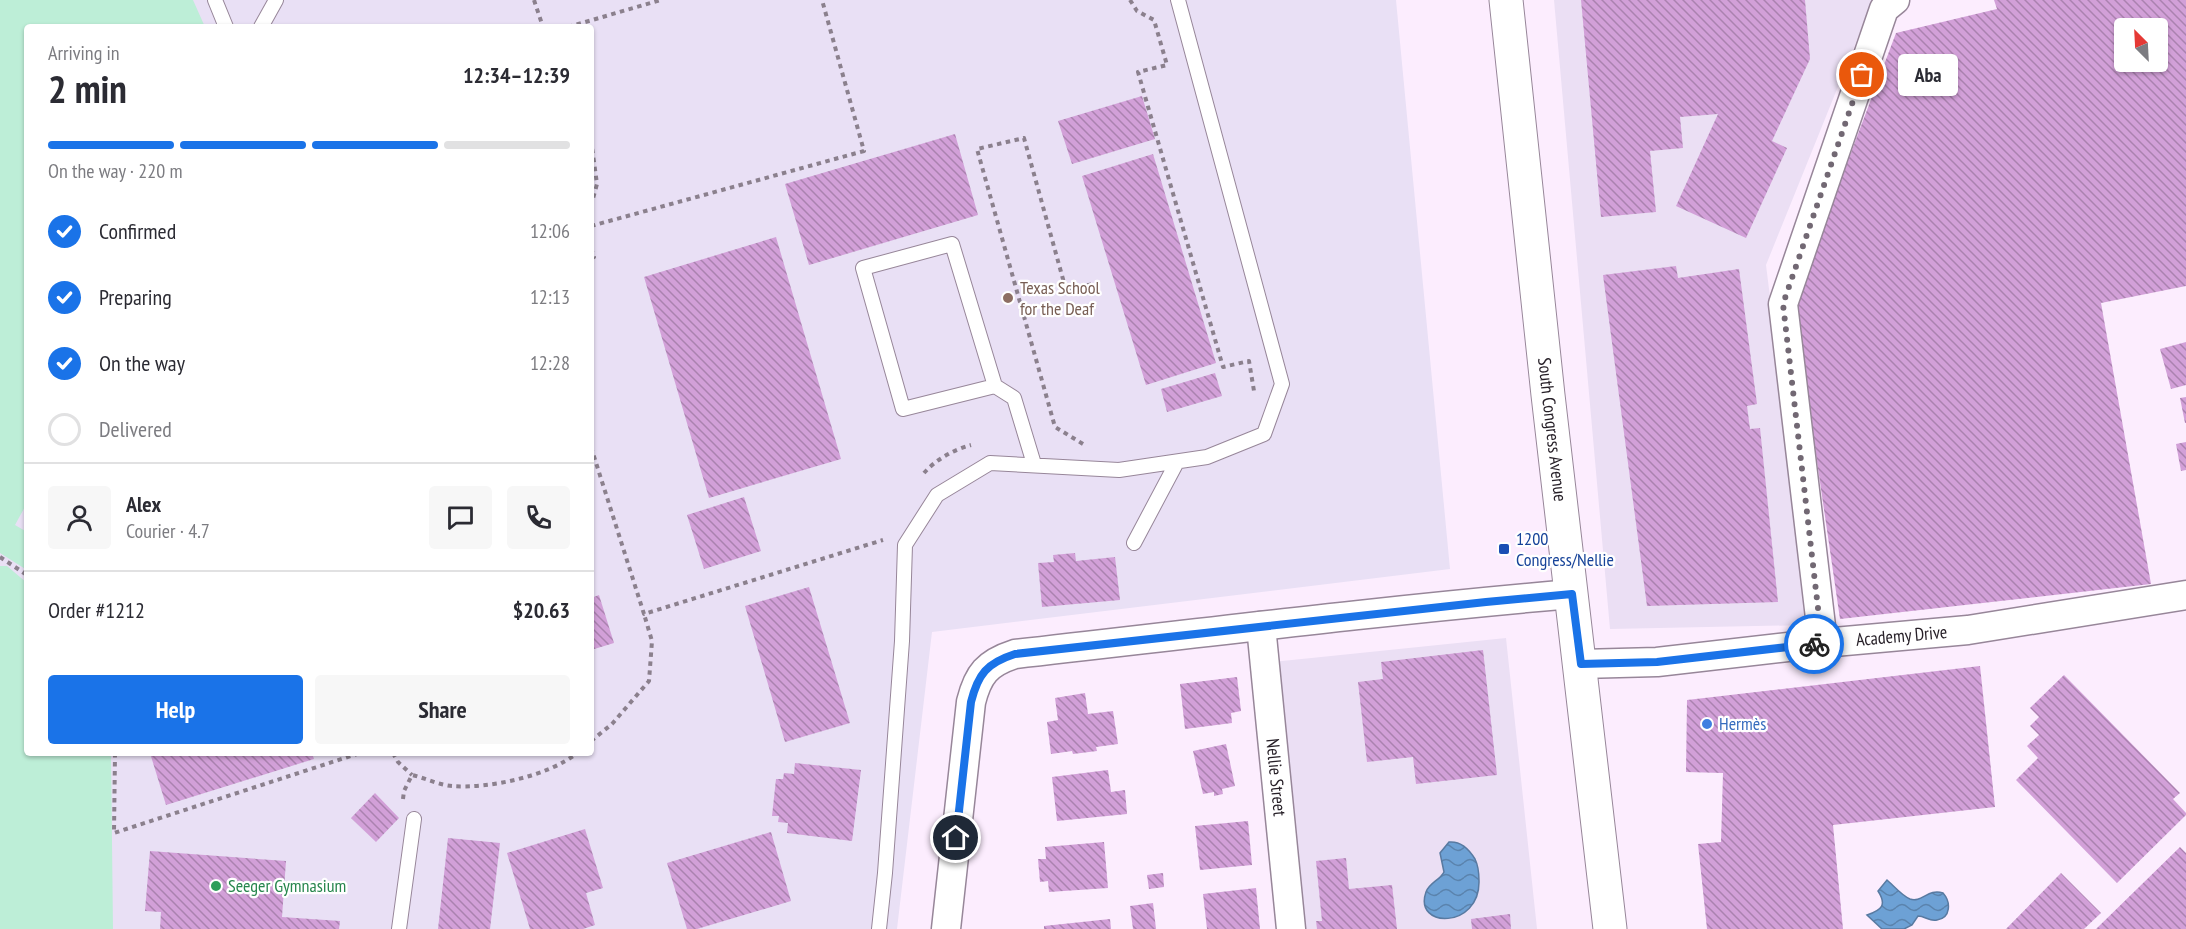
<!DOCTYPE html>
<html lang="en">
<head>
<meta charset="utf-8">
<style>
	body { margin:0; font-family:"PT Sans Narrow",sans-serif; background:#f7f7f7; color:#2b2b33; height:100vh; display:flex; flex-direction:column; font-size:22px; white-space:nowrap }
	* { box-sizing:border-box; margin:0 }
	p { font-size:20px; color:#7c7c81 }
	.icon { flex:none; width:33px; height:33px; fill:none; stroke:currentColor; stroke-width:2; stroke-linecap:round; stroke-linejoin:round }
	.map { position:relative; flex:1; overflow:hidden }
	.side { position:absolute; left:24px; top:24px; width:570px; height:732px; display:flex; flex-direction:column; background:#fff; border-radius:6px; box-shadow:0 2px 4px #0004 }
	.side>* { flex:none }
	.needle { width:39px; rotate:336deg }
	.tools { position:absolute; left:2114px; top:18px; display:grid; gap:12px }
	.tools a { display:grid; place-items:center; width:54px; height:54px; border-radius:6px; background:#fff; box-shadow:0 2px 4px #0004; font-size:30px }
	.pin { position:absolute; display:grid; place-items:center; width:51px; height:51px; color:#fff; margin:-26px; border:3px solid #fff; border-radius:50%; box-shadow:0 2px 6px #0007 }
	.courier { position:absolute; display:grid; place-items:center; width:60px; height:60px; margin:-30px; border:4px solid #1a73e8; border-radius:50%; background:#fff; color:#222; box-shadow:0 2px 8px #0007 }
	.bubble { position:absolute; height:42px; border-radius:6px; background:#fff; box-shadow:0 2px 4px #0004; font-size:20px; font-weight:700; line-height:42px; text-align:center }
	.headline em { font-style:normal; font-weight:700 }
	.headline div { display:flex; flex-direction:column-reverse }
	.headline { display:flex; align-items:center; justify-content:space-between; height:102px; padding:0 24px }
	h1 { font-size:39px; font-weight:700; line-height:45px }
	.bar { display:grid; grid-template-columns:repeat(4,1fr); gap:9px 6px; align-content:center; height:72px; padding:0 24px }
	.bar i { height:8px; border-radius:4px; background:#e1e1e2 }
	.bar .on { background:#1a73e8 }
	.bar p { grid-column:span 4 }
	.line { display:flex; align-items:center; gap:15px; padding:0 24px; border-top:2px solid #e1e1e2 }
	.line div { flex:1 }
	.round { display:grid; place-items:center; flex:none; width:63px; height:63px; border-radius:6px; background:#f7f7f7 }
	ol { padding:0 24px; list-style:none }
	li { display:flex; align-items:center; gap:18px; height:66px }
	li p { margin-inline-start:auto }
	li .icon { padding:6px; border-radius:50%; background:#1a73e8; color:#fff; stroke-width:4 }
	li:last-child { color:#7c7c81 }
	li i { width:33px; height:33px; border:3px solid #e1e1e2; border-radius:50% }
	.primary-button { display:flex; gap:12px; margin-top:auto; padding:12px 24px }
	.primary-button a { flex:1; height:69px; border-radius:6px; background:#1a73e8; color:#fff; font-size:24px; font-weight:700; line-height:69px; text-align:center }
	.primary-button a+a { background:#f7f7f7; color:#2b2b33 }
	.map>svg:first-child { display:block }
	.commercial { fill:#ebdff4 }
	.education { fill:#e9e0f5; fill-rule:evenodd }
	.pitch { fill:#bdeed7 }
	.water { fill:url(#water-waves); stroke:#587aa1; stroke-width:1.5 }
	.building { fill:url(#building-back-hatch); fill-rule:evenodd }
	.lines { fill:none; stroke-linecap:round; stroke-linejoin:round }
	.service-casing { stroke:#978699; stroke-width:16 }
	.minor-casing { stroke:#978699; stroke-width:31 }
	.primary-casing { stroke:#978699; stroke-width:35 }
	.path { stroke:#8b808d; stroke-width:4; stroke-dasharray:4.5 4.5; stroke-linecap:butt }
	.service { stroke:#fff; stroke-width:14 }
	.minor { stroke:#fff; stroke-width:28 }
	.primary { stroke:#fff; stroke-width:33 }
	.done { stroke:#726873; stroke-width:6; stroke-dasharray:0 10.8 }
	.route { stroke:#1a73e8; stroke-width:8 }
	.education-dot { fill:#8d6e63; stroke:#fff; stroke-width:2 }
	.transit-dot { fill:#1a4fb4; stroke:#fff; stroke-width:2 }
	.shop-dot { fill:#3f7fe0; stroke:#fff; stroke-width:2 }
	.leisure-dot { fill:#2e9e5b; stroke:#fff; stroke-width:2 }
	.labels { text-anchor:middle; stroke-width:4.5; stroke-linejoin:round; paint-order:stroke }
	.education-label { font-size:18px; fill:#785e54; stroke:#fff; text-anchor:start }
	.street-label { font-size:18px; fill:#272028; stroke:#fff }
	.transit-label { font-size:18px; fill:#164399; stroke:#fff; text-anchor:start }
	.shop-label { font-size:18px; fill:#366cbe; stroke:#fff; text-anchor:start }
	.leisure-label { font-size:18px; fill:#27864d; stroke:#fff; text-anchor:start }
</style>
</head>
<body>
<div class="map">
<svg width="2186" height="929" viewBox="0 0 2186 929">
	<defs>
		<pattern id="water-waves" width="16" height="10" patternUnits="userSpaceOnUse" patternTransform="scale(1.5)"><rect width="16" height="10" fill="#6da1d5"/><path d="M0 5q4-4 8 0t8 0" fill="none" stroke="#5a83ad"/></pattern>
		<pattern id="building-back-hatch" width="6" height="6" patternUnits="userSpaceOnUse" patternTransform="scale(1.5)"><rect width="6" height="6" fill="#d2a0d8"/><path d="M-1 5l2 2M0 0l6 6M5-1l2 2" fill="none" stroke="#aa82af"/></pattern>
	</defs>
	<rect width="100%" height="100%" fill="#fcedfe"/>
	<path class="commercial" d="M1554 0H1873L1766 265 1811 625 1610 629Z
		M1506 638 1537 929H1282L1254 664Z"/>
	<path class="education" d="M0 0H1396L1450 569 932 632 897 929H0ZM27 27H591V753H27Z"/>
	<path class="pitch" d="M0 0H193L205 27H27V503L15 525 27 532V570L0 553Z
		M0 566H7L27 583V753H111L113 929H0Z"/>
	<path class="water" d="M1449 842C1460 841 1469 849 1475 859 1478 865 1479 874 1479 881 1480 929 1413 929 1426 892 1429 883 1440 880 1444 872L1440 853Z
		M1887 880C1893 885 1902 896 1910 899 1922 903 1928 888 1943 893 1951 902 1951 918 1937 920 1930 922 1925 916 1918 916L1912 925 1904 929H1882L1867 915C1882 910 1887 905 1878 891Z"/>
	<path class="building" d="M1581 0H1805L1810 59 1772 141 1787 148 1746 238 1676 206 1718 114 1680 117 1683 148 1650 151 1656 212 1601 217Z
		M1994 0H2186V286L2101 303 2151 584 1840 619 1794 304 1896 33 1997 9ZM2124 28H2157V62H2124Z
		M1142 96 1155 139 1072 164 1058 121Z
		M955 134 978 215 809 265 785 184Z
		M1153 154 1216 363 1146 385 1082 176Z
		M776 237 841 459 709 498 644 277Z
		M1676 266 1678 278 1739 269 1757 404 1747 406 1750 429 1760 428 1778 602 1647 606 1603 275Z
		M2186 342V385L2171 389 2160 349Z
		M1215 373 1222 396 1167 412 1161 389Z
		M2186 397V423H2185L2180 398Z
		M2186 442V470L2181 471 2176 444Z
		M744 497 761 551 704 569 687 515Z
		M1075 553 1076 561 1115 557 1120 600 1042 607 1038 563 1054 562 1053 555Z
		M809 587 850 723 785 742 745 606Z
		M599 595 614 643 591 650V598Z
		M1483 650 1497 775 1416 784 1413 757 1367 762 1358 682 1383 679 1381 662Z
		M1980 666 1995 807 1833 825 1843 929H1707L1698 844 1721 842 1723 773 1686 772 1687 700Z
		M2064 675 2180 793 2173 799 2186 813V815L2117 883 2016 780 2038 758 2027 746 2039 735 2030 726 2039 717 2030 708Z
		M1237 677 1241 711 1231 713 1232 723 1185 729 1180 684Z
		M1085 693 1088 714 1113 711 1118 744 1096 747 1097 751 1073 754 1072 751 1051 754 1047 722 1058 720 1055 698Z
		M1226 744 1235 786 1222 789 1223 794 1214 796V792L1203 794 1193 751Z
		M150 753H312L314 759 166 805Z
		M795 763 861 770 852 841 787 833 788 823 778 822 779 816H772L776 779H783L784 773 794 774Z
		M1108 770 1111 792 1125 790 1127 814 1057 821 1052 777Z
		M375 793 399 818 376 842 351 818Z
		M1248 821 1252 865 1200 870 1195 826Z
		M585 829 603 888 586 893 595 925 583 929H530L507 853Z
		M771 832 791 901 697 929H687L667 863Z
		M448 838 500 843 490 929H438Z
		M1104 842 1108 888 1049 892 1048 881 1040 882 1038 859H1046L1045 847Z
		M2180 847 2186 853V929H2096Z
		M150 851 286 861 282 917 340 921 339 929H160L161 912 145 911Z
		M1346 858 1349 889 1392 885 1397 929H1317L1316 921H1322L1316 861Z
		M1163 873 1164 887 1149 889 1147 875Z
		M2061 873 2101 913 2084 929H2006Z
		M1256 888 1260 929H1207L1203 894Z
		M1153 903 1156 929H1133L1130 906Z
		M1510 914 1511 929H1472L1471 919Z
		M1110 919 1111 929H1044V926Z"/>
	<g class="lines">
		<g class="service-casing">
			<path id="service" d="M215 0 226 27
				M261 27 276 0
				M995 386 952 244 863 268 903 409 995 386 1014 398 1034 464
				M1134 543 1177 462
				M399 929 414 819
				M879 929 885 873 902 641 905 545 937 495 990 463 1119 470 1207 457 1264 434 1282 384 1178 0"/>
		</g>
		<g class="minor-casing">
			<g id="minor">
				<path id="s1" d="M1261 626 1291 929"/>
				<path d="M1823 643 1783 304 1884 9 1895 0"/>
				<path id="s2" d="M1581 664 1657 662 1823 643 1968 630 2186 595"/>
				<path d="M946 929 971 702C978 674 987 663 1015 654 1201 633 1386 610 1572 594"/>
			</g>
		</g>
		<g class="primary-casing">
			<g id="primary">
				<path id="s3" d="M1506 0 1548 395 1610 929"/>
			</g>
		</g>
		<path class="path" d="M534 0 543 27
			M1130 0 1137 11 1154 20 1167 65 1138 72 1223 367 1249 361 1254 391
			M568 27 661 0
			M591 140 597 184 591 206
			M591 226 864 151 822 0
			M591 248 594 257 591 258
			M1083 444 1055 427 977 149 1024 138 1066 290 1093 284
			M591 447 644 614 883 540
			M924 473C935 460 955 449 971 445
			M0 557 27 575
			M591 741 612 724 649 681 652 641 644 614
			M115 753 114 833 360 753
			M393 753 398 762 412 775
			M403 799 404 791 412 775C425 778 439 785 452 786 488 789 549 776 577 753"/>
		<use href="#service" class="service"/>
		<use href="#minor" class="minor"/>
		<use href="#primary" class="primary"/>
	</g>
	<g class="lines">
		<path class="done" d="M1814 644 1822 643 1783 304 1862 75"/>
		<path class="route" d="M956 838 971 702C978 674 987 663 1015 654L1486 602 1572 594 1581 664 1657 662 1814 644"/>
	</g>
	<circle class="education-dot" cx="1008" cy="298" r="6"/>
	<rect class="transit-dot" x="1498" y="543" width="12" height="12" rx="3"/>
	<circle class="shop-dot" cx="1707" cy="724" r="6"/>
	<circle class="leisure-dot" cx="216" cy="886" r="6"/>
	<g class="labels">
		<g class="education-label">
			<text x="1020" y="294">Texas School<tspan x="1020" dy="21">for the Deaf</tspan></text>
		</g>
		<g class="street-label">
			<text dy="6" stroke="none"><textPath href="#s3" startOffset="432">South Congress Avenue</textPath></text>
			<text dy="6" stroke="none"><textPath href="#s2" startOffset="322">Academy Drive</textPath></text>
			<text dy="6" stroke="none"><textPath href="#s1" startOffset="152">Nellie Street</textPath></text>
		</g>
		<g class="transit-label">
			<text x="1516" y="545">1200<tspan x="1516" dy="21">Congress/Nellie</tspan></text>
		</g>
		<g class="shop-label">
			<text x="1719" y="730">Hermès</text>
		</g>
		<g class="leisure-label">
			<text x="228" y="892">Seeger Gymnasium</text>
		</g>
	</g>
</svg>
<div class="tools">
<a><svg class="needle" viewBox="-14 -14 28 28"><path d="M0-13l5 13h-10z" fill="#e53935"/><path d="M0 13l5-13h-10z" fill="#7c7c81"/></svg></a>
</div>
<div class="pin" style="left:1862px;top:75px;background:#ea580c"><svg class="icon" aria-label="bag" viewBox="0 0 24 24"><path d="M5 8h14l-1 12H6zM9 8a3 3 0 0 1 6 0"/></svg></div>
<div class="pin" style="left:956px;top:838px;background:#1f2937"><svg class="icon" aria-label="home" viewBox="0 0 24 24"><path d="M3 11l9-7 9 7M6 9v11h12V9"/></svg></div>
<div class="courier" style="left:1814px;top:644px"><svg class="icon" aria-label="bike" viewBox="0 0 24 24"><circle cx="6" cy="16" r="4"/><circle cx="18" cy="16" r="4"/><path d="M6 16l4-8h5l3 8M10 8l3 8H6M13 5h3"/></svg></div>
<div class="bubble" style="left:1898px;top:54px;width:60px">Aba</div>
<section class="side">
<div class="headline"><div><h1>2 min</h1><p>Arriving in</p></div><em>12:34–12:39</em></div>
<div class="bar"><i class="on"></i><i class="on"></i><i class="on"></i><i></i><p>On the way · 220 m</p></div>
<ol>
<li><svg class="icon" aria-label="check" viewBox="0 0 24 24"><path d="M5 12l5 5 9-10"/></svg>Confirmed<p>12:06</p></li>
<li><svg class="icon" aria-label="check" viewBox="0 0 24 24"><path d="M5 12l5 5 9-10"/></svg>Preparing<p>12:13</p></li>
<li><svg class="icon" aria-label="check" viewBox="0 0 24 24"><path d="M5 12l5 5 9-10"/></svg>On the way<p>12:28</p></li>
<li><i></i>Delivered</li>
</ol>
<div class="line" style="height:108px"><a class="round"><svg class="icon" aria-label="person" viewBox="0 0 24 24"><circle cx="12" cy="8" r="4"/><path d="M4 21q1-7 8-7t8 7"/></svg></a><div><b>Alex</b><p>Courier · 4.7</p></div><a class="round"><svg class="icon" aria-label="chat" viewBox="0 0 24 24"><path d="M4 5h16v11H9l-5 4z"/></svg></a><a class="round"><svg class="icon" aria-label="phone" viewBox="0 0 24 24"><path d="M5 4h4l2 5-3 2q2 4 5 5l2-3 5 2v4C11 20 4 13 5 4z"/></svg></a></div>
<div class="line" style="height:78px"><div>Order #1212</div><b>$20.63</b></div>
<div class="primary-button"><a>Help</a><a>Share</a></div>
</section>
</div>
</body>
</html>
